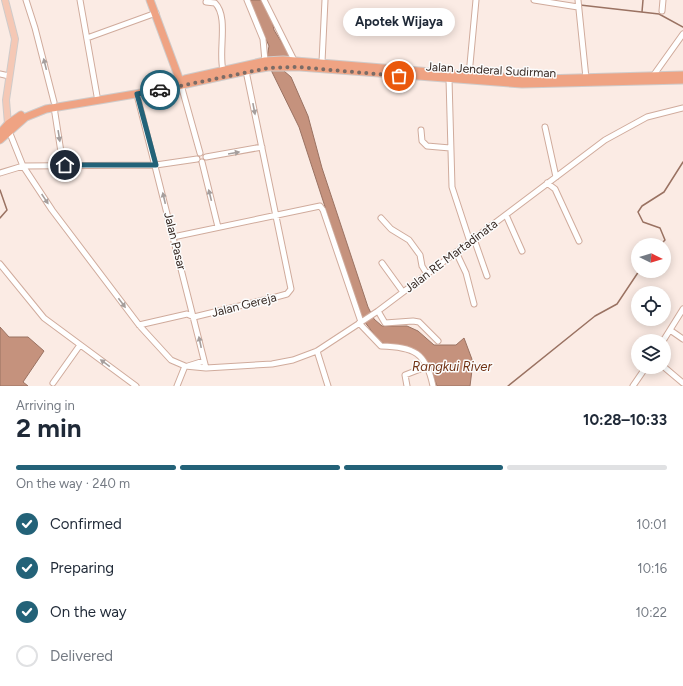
<!DOCTYPE html>
<html lang="en">
<head>
<meta charset="utf-8">
<style>
	body { margin:0; font-family:Figtree,sans-serif; background:#f6f6f7; color:#1f2937; height:100vh; display:flex; flex-direction:column; font-size:15px; white-space:nowrap }
	* { box-sizing:border-box; margin:0 }
	p { font-size:13px; color:#747a83 }
	.icon { flex:none; width:22px; height:22px; fill:none; stroke:currentColor; stroke-width:2; stroke-linecap:round; stroke-linejoin:round }
	.map { position:relative; height:386px; overflow:hidden }
	.side { display:flex; flex-direction:column; background:#fff; flex:1 }
	.side>* { flex:none }
	.needle { width:26px; rotate:95deg }
	.tools { position:absolute; left:631px; top:238px; display:grid; gap:8px }
	.tools a { display:grid; place-items:center; width:40px; height:40px; border-radius:50%; background:#fff; box-shadow:0 2px 10px #0003; font-size:20px }
	.pin { position:absolute; display:grid; place-items:center; width:34px; height:34px; color:#fff; margin:-17px; border:2px solid #fff; border-radius:50%; box-shadow:0 1px 4px #0007 }
	.courier { position:absolute; display:grid; place-items:center; width:40px; height:40px; margin:-20px; border:3px solid #236278; border-radius:50%; background:#fff; color:#222; box-shadow:0 1px 5px #0007 }
	.bubble { position:absolute; height:28px; border-radius:14px; background:#fff; box-shadow:0 2px 10px #0003; font-size:13px; font-weight:700; line-height:28px; text-align:center }
	.summary em { font-style:normal; font-weight:700 }
	.summary div { display:flex; flex-direction:column-reverse }
	.summary { display:flex; align-items:center; justify-content:space-between; height:68px; padding:0 16px }
	h1 { font-size:26px; font-weight:700; line-height:30px }
	.bar { display:grid; grid-template-columns:repeat(4,1fr); gap:6px 4px; align-content:center; height:48px; padding:0 16px }
	.bar i { height:5px; border-radius:3px; background:#e0e1e3 }
	.bar .current { background:#236278 }
	.bar p { grid-column:span 4 }
	ol { padding:0 16px; list-style:none }
	li { display:flex; align-items:center; gap:12px; height:44px }
	li p { margin-inline-start:auto }
	li .icon { padding:4px; border-radius:50%; background:#236278; color:#fff; stroke-width:4 }
	li:last-child { color:#747a83 }
	li i { width:22px; height:22px; border:2px solid #e0e1e3; border-radius:50% }
	.map>svg:first-child { display:block }
	.water { fill:#c5927d; stroke:#9a7262 }
	.lines { fill:none; stroke-linecap:round; stroke-linejoin:round }
	.stream { stroke:#9a7262; stroke-width:1.5 }
	.minor-casing { stroke:#d0ab9c; stroke-width:7 }
	.major-casing { stroke:#cfcbca; stroke-width:8 }
	.highway-casing { stroke:#cfcbca; stroke-width:9 }
	.minor { stroke:#fff; stroke-width:5 }
	.major { stroke:#f5c8b5; stroke-width:6 }
	.highway { stroke:#efa383; stroke-width:7 }
	.oneway { fill:#a59e9c }
	.done { stroke:#7b6c66; stroke-width:4; stroke-dasharray:0 7.2 }
	.route { stroke:#236278; stroke-width:5 }
	.labels { text-anchor:middle; stroke-width:3; stroke-linejoin:round; paint-order:stroke }
	.street-label { font-size:12px; fill:#362822; stroke:#fcfcfc }
	.water-label { font-size:13px; font-style:italic; fill:#713214; stroke:#fcfcfc }
</style>
</head>
<body>
<div class="map">
<svg width="683" height="386" viewBox="0 0 683 386">
	<rect width="100%" height="100%" fill="#fbebe4"/>
	<path class="water" d="M249 0H262L272 20 274 30 290 56 283 65 284 71 291 77 308 116 322 168 368 307 374 319 382 326H407L418 331 434 345H456L464 338 473 362 470 386H437L429 364 424 358 380 342 361 317 299 127 272 72 267 57 269 46Z
		M0 327 9 337H28L44 351 23 382 28 386H0Z"/>
	<g class="lines">
		<path class="stream" d="M580 5 659 14 683 27
			M642 12 643 0
			M0 190 7 210 0 218
			M660 245 665 240 660 228 643 222 638 212 642 206 664 192 683 162
			M508 386 595 316 617 304 639 271"/>
		<g class="minor-casing">
			<path id="minor" d="M26 0 35 28 54 102
				M80 0 97 96
				M247 0 263 39 265 61
				M264 0 294 60
				M534 0 578 7
				M578 0 586 78
				M206 2 215 3C229 17 218 51 223 70
				M662 11 663 0
				M87 38 156 13
				M322 62 325 0
				M0 74 9 76
				M469 75 476 0
				M653 76 683 34
				M449 79 452 187 470 242
				M181 85 200 153
				M137 95 206 368
				M54 107 63 165
				M545 127 556 177
				M421 130 422 141 427 146 450 148
				M9 131 23 166 52 210 139 325 171 360 185 366 206 368 272 364 293 360 317 351 378 311 605 140 647 117 683 108
				M206 157 262 147
				M202 162 218 227
				M0 173 23 166 156 165 197 159
				M547 183 555 189 579 241
				M506 215 522 251
				M381 218 391 229 409 240 420 255 422 266 427 274
				M173 237 320 206 323 210 361 322
				M474 239 487 276
				M456 252 466 273 474 304
				M382 263 403 292
				M0 264 44 318 136 386
				M378 311 385 323 413 321 419 322 438 341
				M194 317 276 297 287 294 291 289 246 71
				M359 323 381 346C414 347 426 352 433 386
				M139 325 187 314 194 317
				M670 330 683 339
				M663 341 683 309
				M317 351 328 386
				M188 366 204 361
				M664 367 683 383
				M53 383 80 345
				M177 386 185 366
				M407 386 405 375 428 366
				M633 386 646 367"/>
		</g>
		<g class="major-casing">
			<path id="major" d="M5 0 15 39 6 100 8 124"/>
		</g>
		<g class="highway-casing">
			<path id="highway" d="M150 0 180 81
				M185 79 265 61 283 60 469 75 542 79 683 75
				M0 133 8 124 21 115
				M0 140 26 117 46 109 159 90 246 71 268 67H300L522 84 683 80"/>
		</g>
		<use href="#minor" class="minor"/>
		<use href="#major" class="major"/>
		<use href="#highway" class="highway"/>
	</g>
	<defs><path id="oneway-solid" d="M-6-.8H1V-3.2L6.5 0L1 3.2V.8H-6Z"/></defs>
	<g class="oneway">
		<use href="#oneway-solid" transform="translate(45 64) rotate(-104)"/>
		<use href="#oneway-solid" transform="translate(254 109) rotate(79)"/>
		<use href="#oneway-solid" transform="translate(59 136) rotate(81)"/>
		<use href="#oneway-solid" transform="translate(234 153) rotate(-10)"/>
		<use href="#oneway-solid" transform="translate(210 195) rotate(-104)"/>
		<use href="#oneway-solid" transform="translate(164 198) rotate(-103)"/>
		<use href="#oneway-solid" transform="translate(45 199) rotate(56)"/>
		<use href="#oneway-solid" transform="translate(122 303) rotate(53)"/>
		<use href="#oneway-solid" transform="translate(200 342) rotate(-102)"/>
		<use href="#oneway-solid" transform="translate(105 363) rotate(-144)"/>
	</g>
	<g class="lines">
		<path class="done" d="M160 90 268 68 298 67 399 76"/>
		<path class="route" d="M65 165H156L137 94 160 90"/>
	</g>
	<g class="labels">
		<g class="street-label">
			<text transform="translate(491 70) rotate(3)" y="4">Jalan Jenderal Sudirman</text>
			<text transform="translate(175 241) rotate(76)" y="4">Jalan Pasar</text>
			<text transform="translate(451 256) rotate(-37)" y="4">Jalan RE Martadinata</text>
			<text transform="translate(244 305) rotate(-14)" y="4">Jalan Gereja</text>
		</g>
		<g class="water-label">
			<text x="452" y="371">Rangkui River</text>
		</g>
	</g>
</svg>
<div class="tools">
<a><svg class="needle" viewBox="-14 -14 28 28"><path d="M0-13l5 13h-10z" fill="#e53935"/><path d="M0 13l5-13h-10z" fill="#747a83"/></svg></a>
<a><svg class="icon" aria-label="locate" viewBox="0 0 24 24"><circle cx="12" cy="12" r="6"/><path d="M12 2v4M12 18v4M2 12h4M18 12h4"/></svg></a>
<a><svg class="icon" aria-label="layers" viewBox="0 0 24 24"><path d="M12 4l9 5-9 5-9-5zM3 14l9 5 9-5"/></svg></a>
</div>
<div class="pin" style="left:399px;top:76px;background:#ea580c"><svg class="icon" aria-label="bag" viewBox="0 0 24 24"><path d="M5 8h14l-1 12H6zM9 8a3 3 0 0 1 6 0"/></svg></div>
<div class="pin" style="left:65px;top:165px;background:#1f2937"><svg class="icon" aria-label="home" viewBox="0 0 24 24"><path d="M3 11l9-7 9 7M6 9v11h12V9"/></svg></div>
<div class="courier" style="left:160px;top:90px"><svg class="icon" aria-label="car" viewBox="0 0 24 24"><path d="M5 17H2v-5l4-1 3-4h7l3 4 3 1v5h-3M9 17h6M6 11h13"/><circle cx="7" cy="17" r="2"/><circle cx="17" cy="17" r="2"/></svg></div>
<div class="bubble" style="left:343px;top:8px;width:112px">Apotek Wijaya</div>
</div>
<section class="side">
<div class="summary"><div><h1>2 min</h1><p>Arriving in</p></div><em>10:28–10:33</em></div>
<div class="bar"><i class="current"></i><i class="current"></i><i class="current"></i><i></i><p>On the way · 240 m</p></div>
<ol>
<li><svg class="icon" aria-label="check" viewBox="0 0 24 24"><path d="M5 12l5 5 9-10"/></svg>Confirmed<p>10:01</p></li>
<li><svg class="icon" aria-label="check" viewBox="0 0 24 24"><path d="M5 12l5 5 9-10"/></svg>Preparing<p>10:16</p></li>
<li><svg class="icon" aria-label="check" viewBox="0 0 24 24"><path d="M5 12l5 5 9-10"/></svg>On the way<p>10:22</p></li>
<li><i></i>Delivered</li>
</ol>
</section>
</body>
</html>
